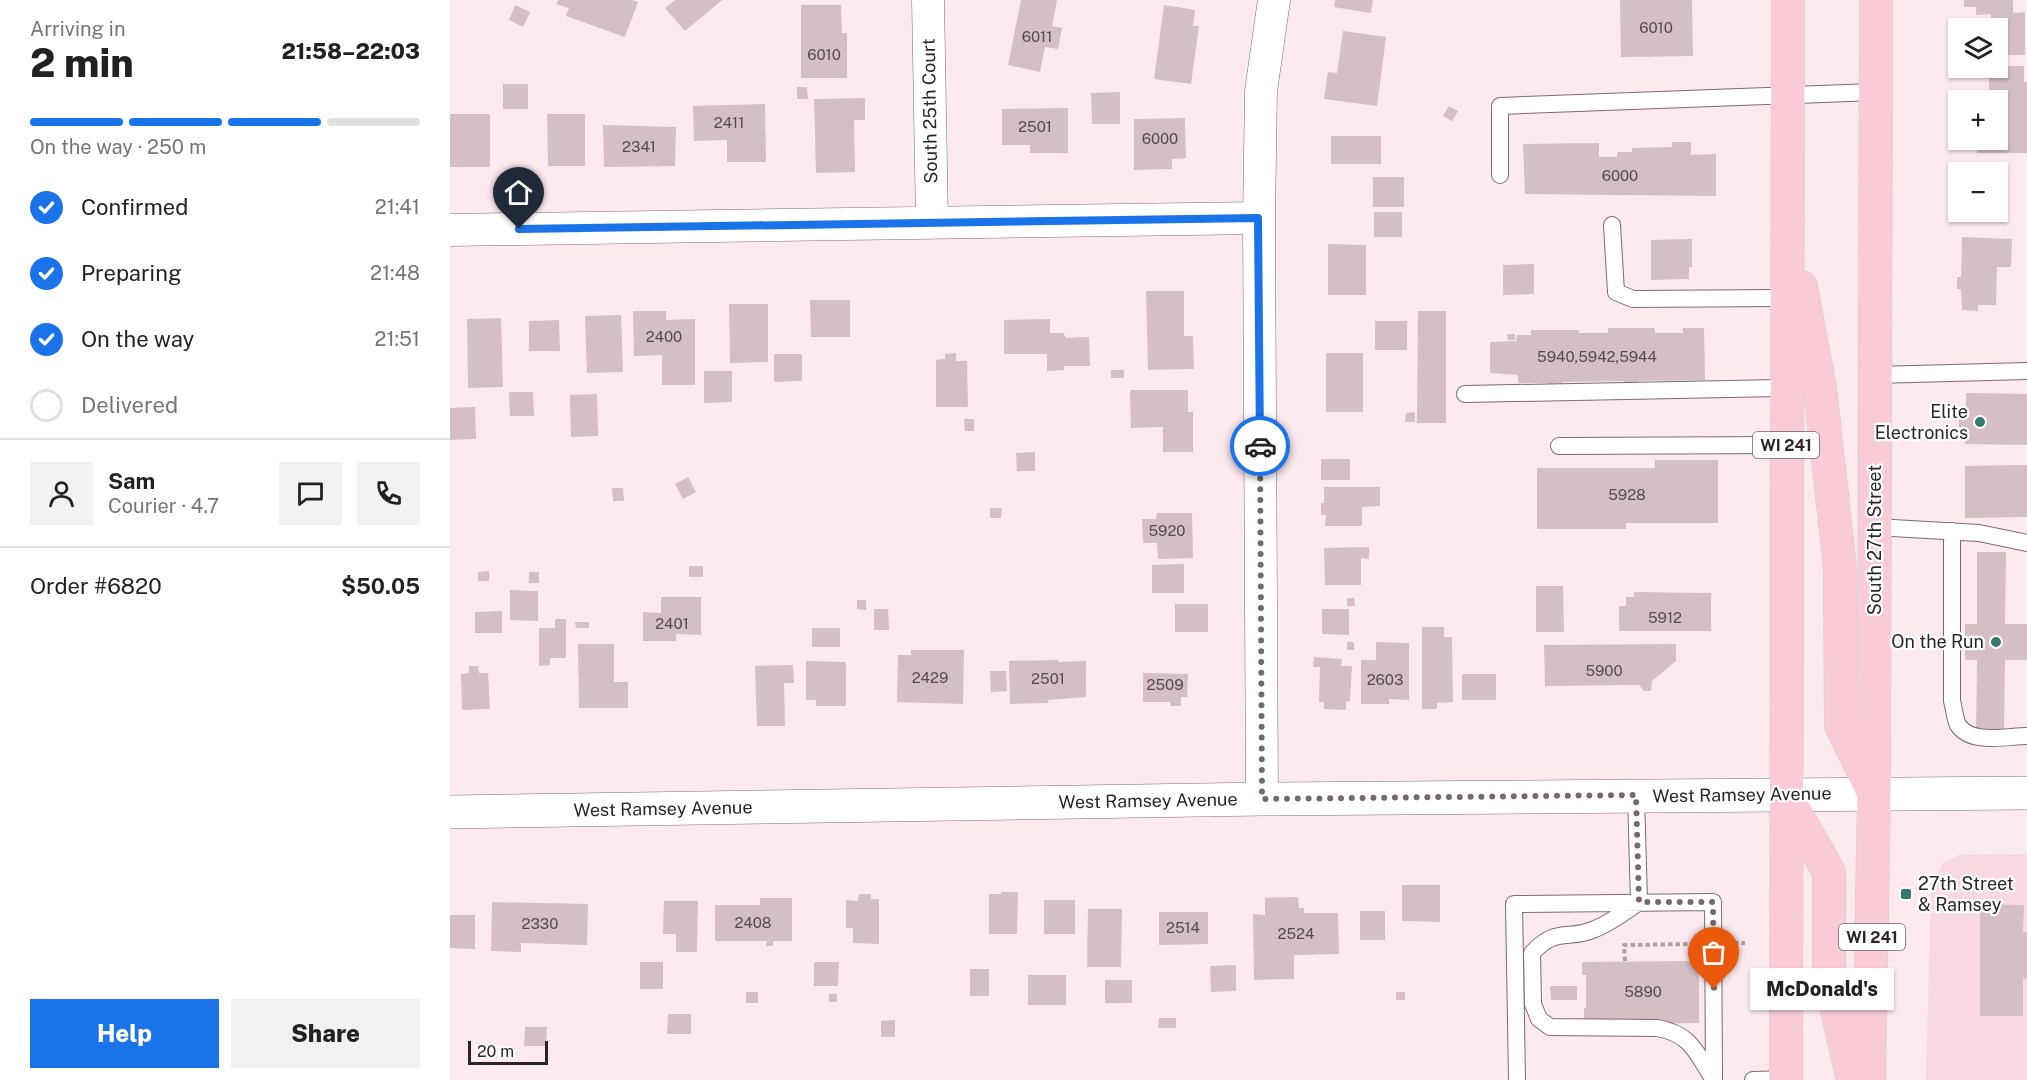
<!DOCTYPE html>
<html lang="en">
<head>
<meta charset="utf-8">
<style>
	body { margin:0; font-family:"Public Sans",sans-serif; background:#f2f2f2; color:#222; height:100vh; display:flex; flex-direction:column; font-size:22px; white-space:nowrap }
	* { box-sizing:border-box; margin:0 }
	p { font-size:20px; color:#767676 }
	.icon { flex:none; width:33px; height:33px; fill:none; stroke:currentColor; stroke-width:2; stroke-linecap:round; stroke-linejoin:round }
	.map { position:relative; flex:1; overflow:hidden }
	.side { display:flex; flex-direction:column; background:#fff; width:450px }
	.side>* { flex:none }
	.buttons { position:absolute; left:1498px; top:18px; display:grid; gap:12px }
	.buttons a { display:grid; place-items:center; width:60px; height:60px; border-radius:0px; background:#fff; box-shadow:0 2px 4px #0004; font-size:30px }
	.scale { position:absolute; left:18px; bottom:15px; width:80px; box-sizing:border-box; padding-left:6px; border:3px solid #2c2426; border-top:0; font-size:16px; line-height:21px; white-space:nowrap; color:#2c2426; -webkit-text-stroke:4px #fff; paint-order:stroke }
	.pin { position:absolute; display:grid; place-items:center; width:51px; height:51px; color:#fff; margin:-62px -26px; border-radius:50% 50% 50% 0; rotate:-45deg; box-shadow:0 0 6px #0007 }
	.pin .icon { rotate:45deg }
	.courier { position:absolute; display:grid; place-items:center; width:60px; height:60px; margin:-30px; border:4px solid #1a73e8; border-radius:50%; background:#fff; color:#222; box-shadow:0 2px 8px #0007 }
	.bubble { position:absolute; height:42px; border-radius:0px; background:#fff; box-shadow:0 2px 4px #0004; font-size:20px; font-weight:800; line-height:42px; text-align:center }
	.head em { font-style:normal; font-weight:800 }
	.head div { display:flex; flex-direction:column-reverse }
	.head { display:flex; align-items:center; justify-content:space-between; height:102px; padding:0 30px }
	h1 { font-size:39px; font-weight:800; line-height:45px }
	.bar { display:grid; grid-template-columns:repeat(4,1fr); gap:9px 6px; align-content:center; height:72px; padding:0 30px }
	.bar i { height:8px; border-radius:4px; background:#e0e0e0 }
	.bar .selected { background:#1a73e8 }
	.bar p { grid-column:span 4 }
	.line { display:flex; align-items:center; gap:15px; padding:0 30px; border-top:2px solid #e0e0e0 }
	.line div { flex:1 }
	.round { display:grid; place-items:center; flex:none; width:63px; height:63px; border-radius:0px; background:#f2f2f2 }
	ol { padding:0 30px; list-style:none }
	li { display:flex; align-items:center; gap:18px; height:66px }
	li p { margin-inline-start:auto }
	li .icon { padding:6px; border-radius:50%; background:#1a73e8; color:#fff; stroke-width:4 }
	li:last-child { color:#767676 }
	li i { width:33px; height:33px; border:3px solid #e0e0e0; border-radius:50% }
	.action { display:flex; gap:12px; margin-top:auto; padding:12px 30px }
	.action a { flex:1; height:69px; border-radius:0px; background:#1a73e8; color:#fff; font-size:24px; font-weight:800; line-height:69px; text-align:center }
	.action a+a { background:#f2f2f2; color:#222 }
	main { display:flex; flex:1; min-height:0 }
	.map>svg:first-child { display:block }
	.built { fill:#f9d9e1 }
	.building { fill:#d5bec4 }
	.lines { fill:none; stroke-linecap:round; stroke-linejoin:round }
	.lane-casing { stroke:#7e6a6f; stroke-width:18 }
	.street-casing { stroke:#7e6a6f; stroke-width:33 }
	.secondary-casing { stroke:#7e6a6f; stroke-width:34 }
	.primary-casing { stroke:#d1cfcf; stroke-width:34 }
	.path { stroke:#afa0a4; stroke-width:4; stroke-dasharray:4.5 3; stroke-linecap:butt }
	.lane { stroke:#fff; stroke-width:16 }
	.street { stroke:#fff; stroke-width:32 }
	.secondary { stroke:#fff; stroke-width:33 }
	.primary { stroke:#f8cbd7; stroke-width:33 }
	.done { stroke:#75696c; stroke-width:6; stroke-dasharray:0 10.8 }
	.route { stroke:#1a73e8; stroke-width:8 }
	.poi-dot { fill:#34796d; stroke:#fff; stroke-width:2 }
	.labels { text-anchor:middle; stroke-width:4.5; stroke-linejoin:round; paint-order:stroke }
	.number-label { font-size:15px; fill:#564a4e }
	.shield { fill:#fff; stroke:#6b6667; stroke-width:1.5 }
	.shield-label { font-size:16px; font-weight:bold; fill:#2c2426 }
	.street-label { font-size:18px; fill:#2c2426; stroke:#fff }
	.poi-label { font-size:18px; fill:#2c2426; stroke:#fff; text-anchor:end }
</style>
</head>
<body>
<main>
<section class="side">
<div class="head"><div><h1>2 min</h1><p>Arriving in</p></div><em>21:58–22:03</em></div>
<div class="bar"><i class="selected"></i><i class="selected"></i><i class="selected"></i><i></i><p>On the way · 250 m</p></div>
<ol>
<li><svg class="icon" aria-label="check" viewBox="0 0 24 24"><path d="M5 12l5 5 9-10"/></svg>Confirmed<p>21:41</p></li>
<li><svg class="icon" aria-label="check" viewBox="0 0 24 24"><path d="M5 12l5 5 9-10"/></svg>Preparing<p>21:48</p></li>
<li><svg class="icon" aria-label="check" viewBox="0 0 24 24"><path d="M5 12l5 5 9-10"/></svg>On the way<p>21:51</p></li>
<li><i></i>Delivered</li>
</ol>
<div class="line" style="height:108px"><a class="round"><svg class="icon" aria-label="person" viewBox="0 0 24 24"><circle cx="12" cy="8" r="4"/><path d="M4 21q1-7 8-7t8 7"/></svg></a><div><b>Sam</b><p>Courier · 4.7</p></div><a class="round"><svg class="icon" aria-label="chat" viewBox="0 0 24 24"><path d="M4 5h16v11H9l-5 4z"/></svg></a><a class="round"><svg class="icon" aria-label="phone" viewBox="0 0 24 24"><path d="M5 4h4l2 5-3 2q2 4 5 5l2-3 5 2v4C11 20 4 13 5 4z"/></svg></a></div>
<div class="line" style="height:78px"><div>Order #6820</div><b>$50.05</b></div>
<div class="action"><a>Help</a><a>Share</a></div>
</section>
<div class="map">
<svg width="1577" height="1080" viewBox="0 0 1577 1080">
	<rect width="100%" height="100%" fill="#fdeaee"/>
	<path class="built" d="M1577 854V1080H1476L1481 886 1493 863 1510 855Z"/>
	<path class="building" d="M108 0H182L188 2 175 37 116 16 119 8 106 4Z
		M225 0H272L235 31 215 8Z
		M571 0H607L602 26 612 28 608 49 595 47 590 72 558 65Z
		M885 0H923L921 13 884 7Z
		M1170 0H1242L1243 56 1171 57Z
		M1514 0H1563V13L1575 12V55H1548V28H1541V14L1526 15V7H1514Z
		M65 5 80 12 73 27 59 20Z
		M351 5H391L392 33H397V78H351Z
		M714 5 745 10 743 26H749L741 84 704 79Z
		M893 31 936 37 927 106 874 99 878 72 887 73Z
		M1548 66H1574V82H1577V153H1527V143H1502V103L1509 104V140H1548V100H1539V68H1548Z
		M53 84H78V109H53Z
		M347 87H357L358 99H347Z
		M670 92V124H642L641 93Z
		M415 98V120H404L405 172 366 173 364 99Z
		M315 104 316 162H277V140L244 141 243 106Z
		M999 106 1008 111 1002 121 993 116Z
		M618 108V153H580V145H552V109Z
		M0 114H40V167H0Z
		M97 114H135V166H98Z
		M735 118 736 158 722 159V169L684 170V119Z
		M153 125 226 127 225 166 154 167Z
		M881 136H931V164H881Z
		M1222 142H1241V155L1266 154V196L1075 194 1073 144 1149 143V157H1167V152H1182V148L1222 147Z
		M923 177H954V207H923Z
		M924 212H952V237H924Z
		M1512 237 1562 239 1561 267H1547L1546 305H1528V311L1512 310 1511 289H1507V277H1511Z
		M1242 239V267H1239V279L1201 280V240Z
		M878 244 916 245V295H878Z
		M1084 264V294L1053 295V265Z
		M696 291H734V336H743L744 369 698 370Z
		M360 300H400V337H361Z
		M279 304H318V362L280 363Z
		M183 311H216V320L245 319V385H212V355L184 356Z
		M968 311H996V423H967Z
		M171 315 173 372 137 373 135 316Z
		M51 318 53 387 18 388 17 319Z
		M600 319V333H613L616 338 639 337 640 366H614V370L597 371V354H554V320Z
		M109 320 110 351H79V321Z
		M925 321H957V350H925Z
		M1158 328H1205V333H1233V328H1254L1255 380 1188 381V385L1174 386V381L1112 382V385H1098V383H1068V375L1040 373V342L1065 341V345L1067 335H1081V330H1129V333H1158Z
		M1057 334H1065V340H1058Z
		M506 353V361H517L518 407H486V360L495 359V354Z
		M876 353H913V412H876Z
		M324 354H352V381L324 382Z
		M661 370H674V378H661Z
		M254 371H282V402L254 403Z
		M680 390H738V412H743V452H713V427L681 428Z
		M59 392H83L84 416H60Z
		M1516 393 1577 394V445L1515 444V427H1509V410H1516Z
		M147 394 148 436 121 437 120 395Z
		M25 407 26 439 0 440V408Z
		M965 412V422H955L956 413Z
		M514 419H524V431H515Z
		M585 452V471H567L566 453Z
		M871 459H900V480H871Z
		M1205 460H1268V523H1176V529H1087V468H1205Z
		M1577 465V517L1515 518V466Z
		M238 477 246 492 233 499 225 484Z
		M874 487H930V506L912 507V526H875L876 515H871V503H874Z
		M162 488H173L174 501H163Z
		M540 508H552L551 518H540Z
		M707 513H742L743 558 708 559 707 543H693L692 519H706Z
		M919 547V559L911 558V585H875L874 548Z
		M1527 552H1556L1555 624H1577V660H1555L1554 733 1526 732 1527 660H1515V624H1527Z
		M734 564V593H702V565Z
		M239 566H253V577H239Z
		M39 571V581H28V572Z
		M79 572H89V583H79Z
		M1086 586H1113L1114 632H1086Z
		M60 590 88 591V621L60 620Z
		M1184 592 1261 593V631H1169V606H1176V597H1184Z
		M211 597H251V635L226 634V641H193V612L211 613Z
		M897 598H904L905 606H897Z
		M407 600H416V610L407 609Z
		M725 604H758V632H725Z
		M424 609H438L439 630H424Z
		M872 609H899V635L872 634Z
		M52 611V633H25V612Z
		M105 619H116V658H100V665L89 666V628H105Z
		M125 622H139V628H126Z
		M972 627H994V637H1002L1003 702 987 703V709H972Z
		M362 628H390V647H362Z
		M897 642H904V650H897Z
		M926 642 959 643V700L939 699V704H911V660H926Z
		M128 644H164V682H178V708H129Z
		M1226 644V661L1202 681 1201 691H1194L1189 685 1095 686 1094 645Z
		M461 650H514L513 704 447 702 448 655H461Z
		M864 657 892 659 891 666H902L900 701H896V710L874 709V702H869L870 667H863Z
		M608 660V662L636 661V697L598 700V703L560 704 559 661Z
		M356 661 396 662V706H366V700H356Z
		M343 665 344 683H334L335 726H307L305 666Z
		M19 666H28L29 673H38L40 709 12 710 11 674 19 673Z
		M540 671H556L557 691 541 692Z
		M693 673 738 674 737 697H731V706H720V702H693Z
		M1012 674H1046V700H1012Z
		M952 885H990V922L952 921Z
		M551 892H568L567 934H539V894H551Z
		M409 894H421V899H429V944L403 943V928H396V900L408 901Z
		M848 897 849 908H854V913H888L889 954 844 955V979L804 980 803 914 815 915V898Z
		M310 898H342V941H323V946H316L317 941H265V905H310Z
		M594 900H625V934H594Z
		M214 901H248L247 952H226V934H213Z
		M42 902 138 904 137 945 71 943V952L41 951Z
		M1530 904 1574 905 1573 932H1577V979L1573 978V1016H1530Z
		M638 909H672L671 967H637Z
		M910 911H935V940H910Z
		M709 912H758V944L709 945Z
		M0 915H25V949L0 948Z
		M1249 961V1023L1134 1025V1008H1136V975H1132V962Z
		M190 962H213V989H190Z
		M364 962H389L388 986H364Z
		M786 965V991L761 992 760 966Z
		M520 969H539V996H520Z
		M578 975H616V1005H578Z
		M655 980H682V1003H655Z
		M1100 986H1127V1000H1101Z
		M296 992H308V1003H296Z
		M946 992H955V1000H946Z
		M379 994H387V1002H379Z
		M218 1014H241V1034H217Z
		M709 1018H726V1028H708Z
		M445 1020V1037H431V1021Z
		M75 1027H97L96 1046H74Z"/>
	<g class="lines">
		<g class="lane-casing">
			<path id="lane" d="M1050 175V106L1425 92
				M1162 225 1166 292 1183 299 1343 298
				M1425 375 1577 371
				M1015 394 1336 388
				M1109 446 1336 445
				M1425 527 1529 533 1577 543
				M1502 531V701C1504 708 1505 719 1508 725 1521 745 1557 736 1577 736
				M1186 795 1189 902C1175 912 1162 922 1145 929 1118 941 1107 926 1082 953L1083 1004 1089 1019 1100 1027 1207 1028C1242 1034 1246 1053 1264 1080
				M1067 1080 1064 904 1263 902 1264 1080
				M1303 1080 1336 1079"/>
		</g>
		<g class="street-casing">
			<path id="street" d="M478 0 482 222
				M0 230 809 218
				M812 799 809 218 811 91 824 0"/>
		</g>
		<g class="secondary-casing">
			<path id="secondary" d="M0 812 812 799 1577 793"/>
		</g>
		<g class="primary-casing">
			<path id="primary" d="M1351 287 1370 388 1390 567 1391 725 1421 787
				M1336 796 1379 872V976L1403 1080
				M1336 1080 1338 0
				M1419 1080 1424 793 1426 0"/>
		</g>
		<path class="path" d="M1284 943H1295
			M1175 961 1174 945 1244 944"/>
		<use href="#lane" class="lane"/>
		<use href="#street" class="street"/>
		<use href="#secondary" class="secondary"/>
		<use href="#primary" class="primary"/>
	</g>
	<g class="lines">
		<path class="done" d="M810 446 812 799 1186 795 1189 902H1263L1264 989"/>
		<path class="route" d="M69 229 808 218 810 446"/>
	</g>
	<g class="poi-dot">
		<circle cx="1530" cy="422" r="6"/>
		<circle cx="1546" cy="642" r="6"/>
		<rect x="1450" y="888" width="12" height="12" rx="3"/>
	</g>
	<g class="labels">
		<g class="number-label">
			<text x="1206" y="33">6010</text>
			<text x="587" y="42">6011</text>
			<text x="374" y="60">6010</text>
			<text x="279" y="128">2411</text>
			<text x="585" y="132">2501</text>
			<text x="710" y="144">6000</text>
			<text x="189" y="152">2341</text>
			<text x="1170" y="181">6000</text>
			<text x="214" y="342">2400</text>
			<text x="1147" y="362">5940,5942,5944</text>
			<text x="1177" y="500">5928</text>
			<text x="717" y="536">5920</text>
			<text x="1215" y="623">5912</text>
			<text x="222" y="629">2401</text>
			<text x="1154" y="676">5900</text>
			<text x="480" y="683">2429</text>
			<text x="598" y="684">2501</text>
			<text x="935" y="685">2603</text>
			<text x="715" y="690">2509</text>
			<text x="303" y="928">2408</text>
			<text x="90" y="929">2330</text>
			<text x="733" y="933">2514</text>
			<text x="846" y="939">2524</text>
			<text x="1193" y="997">5890</text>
		</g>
		<g class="shield">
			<rect x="1303" y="432" width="66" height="26" rx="4.5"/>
			<rect x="1389" y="924" width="66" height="26" rx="4.5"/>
		</g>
		<g class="shield-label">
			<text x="1336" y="451">WI 241</text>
			<text x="1422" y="943">WI 241</text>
		</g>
		<g class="street-label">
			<text transform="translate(480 111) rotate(-91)" y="6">South 25th Court</text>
			<text transform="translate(1425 540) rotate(-90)" y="6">South 27th Street</text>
			<text transform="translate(1292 795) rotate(-1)" y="6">West Ramsey Avenue</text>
			<text transform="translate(698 801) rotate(-1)" y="6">West Ramsey Avenue</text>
			<text transform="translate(213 809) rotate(-1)" y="6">West Ramsey Avenue</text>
		</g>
		<g class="poi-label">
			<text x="1518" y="418">Elite<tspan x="1518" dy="21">Electronics</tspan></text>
			<text x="1534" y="648">On the Run</text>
			<text x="1468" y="890" text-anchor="start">27th Street<tspan x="1468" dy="21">&amp; Ramsey</tspan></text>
		</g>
	</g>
</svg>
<div class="buttons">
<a><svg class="icon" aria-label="layers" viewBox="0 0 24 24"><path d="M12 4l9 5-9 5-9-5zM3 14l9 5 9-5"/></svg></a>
<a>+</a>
<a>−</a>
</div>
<div class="scale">20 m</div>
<div class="pin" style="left:1264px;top:989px;background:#ea580c"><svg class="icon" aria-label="bag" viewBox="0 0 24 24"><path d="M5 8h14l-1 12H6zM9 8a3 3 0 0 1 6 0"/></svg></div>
<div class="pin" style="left:69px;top:229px;background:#1f2937"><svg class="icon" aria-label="home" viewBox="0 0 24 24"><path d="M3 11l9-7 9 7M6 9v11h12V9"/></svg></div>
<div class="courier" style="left:810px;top:446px"><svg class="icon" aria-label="car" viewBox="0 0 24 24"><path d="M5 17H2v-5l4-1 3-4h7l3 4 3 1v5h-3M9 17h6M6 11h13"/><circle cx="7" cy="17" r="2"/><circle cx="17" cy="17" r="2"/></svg></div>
<div class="bubble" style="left:1300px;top:968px;width:144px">McDonald's</div>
</div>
</main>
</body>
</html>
